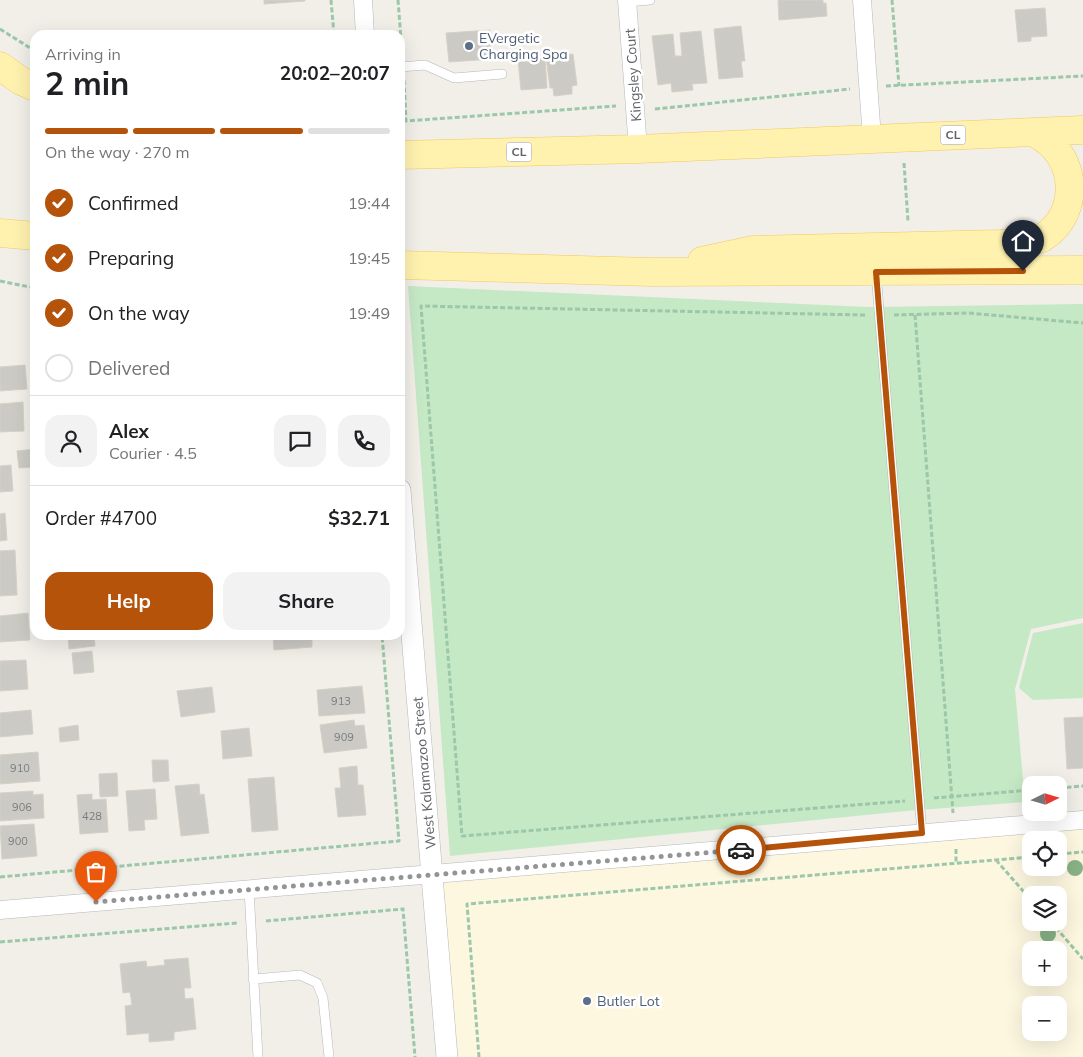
<!DOCTYPE html>
<html lang="en">
<head>
<meta charset="utf-8">
<style>
	body { margin:0; font-family:Mulish,sans-serif; background:#f2f2f2; color:#202124; height:100vh; display:flex; flex-direction:column; font-size:19px; white-space:nowrap }
	* { box-sizing:border-box; margin:0 }
	p { font-size:16px; color:#757577 }
	.icon { flex:none; width:28px; height:28px; fill:none; stroke:currentColor; stroke-width:2; stroke-linecap:round; stroke-linejoin:round }
	.map { position:relative; flex:1; overflow:hidden }
	.sheet { position:absolute; left:30px; top:30px; width:375px; height:610px; display:flex; flex-direction:column; background:#fff; border-radius:15px; box-shadow:0 5px 20px #0002 }
	.sheet>* { flex:none }
	.needle { width:32px; rotate:85deg }
	.buttons { position:absolute; left:1022px; top:776px; display:grid; gap:10px }
	.buttons a { display:grid; place-items:center; width:45px; height:45px; border-radius:10px; background:#fff; box-shadow:0 5px 20px #0002; font-size:25px }
	.pin { position:absolute; display:grid; place-items:center; width:42px; height:42px; color:#fff; margin:-51px -21px; border-radius:50% 50% 50% 0; rotate:-45deg; box-shadow:0 0 5px #0007 }
	.pin .icon { rotate:45deg }
	.courier { position:absolute; display:grid; place-items:center; width:50px; height:50px; margin:-25px; border:4px solid #b45309; border-radius:50%; background:#fff; color:#222; box-shadow:0 1px 6px #0007 }
	.overview em { font-style:normal; font-weight:700 }
	.overview div { display:flex; flex-direction:column-reverse }
	.overview { display:flex; align-items:center; justify-content:space-between; height:85px; padding:0 15px }
	h1 { font-size:32px; font-weight:700; line-height:38px }
	.bar { display:grid; grid-template-columns:repeat(4,1fr); gap:8px 5px; align-content:center; height:60px; padding:0 15px }
	.bar i { height:6px; border-radius:4px; background:#e0e0e0 }
	.bar .current { background:#b45309 }
	.bar p { grid-column:span 4 }
	.line { display:flex; align-items:center; gap:12px; padding:0 15px; border-top:1px solid #e0e0e0 }
	.line div { flex:1 }
	.round { display:grid; place-items:center; flex:none; width:52px; height:52px; border-radius:15px; background:#f2f2f2 }
	ol { padding:0 15px; list-style:none }
	li { display:flex; align-items:center; gap:15px; height:55px }
	li p { margin-inline-start:auto }
	li .icon { padding:5px; border-radius:50%; background:#b45309; color:#fff; stroke-width:4 }
	li:last-child { color:#757577 }
	li i { width:28px; height:28px; border:2px solid #e0e0e0; border-radius:50% }
	.button { display:flex; gap:10px; margin-top:auto; padding:10px 15px }
	.button a { flex:1; height:58px; border-radius:15px; background:#b45309; color:#fff; font-size:20px; font-weight:700; line-height:58px; text-align:center }
	.button a+a { background:#f2f2f2; color:#202124 }
	.map>svg:first-child { display:block }
	.commercial { fill:#fef7e0; fill-rule:evenodd }
	.green { fill:#c5e8c5 }
	.building { fill:#cccac5; stroke:#d6d1c6 }
	.lines { fill:none; stroke-linecap:round; stroke-linejoin:round }
	.service-casing { stroke:#b5b8bc; stroke-width:10 }
	.minor-casing { stroke:#b5b8bc; stroke-width:19 }
	.tertiary-casing { stroke:#b5b8bc; stroke-width:22 }
	.primary-casing { stroke:#f2c960; stroke-width:29 }
	.path { stroke:#9cc7a9; stroke-width:3; stroke-dasharray:5 2.5; stroke-linecap:butt }
	.service { stroke:#fff; stroke-width:9 }
	.minor { stroke:#fff; stroke-width:18 }
	.tertiary { stroke:#fff; stroke-width:21 }
	.primary { stroke:#fff2af; stroke-width:28 }
	.tree { fill:#89b387 }
	.done { stroke:#929495; stroke-width:5; stroke-dasharray:0 9 }
	.route { stroke:#b45309; stroke-width:6 }
	.service-dot { fill:#5c6f8a; stroke:#fff; stroke-width:2 }
	.labels { text-anchor:middle; stroke-width:5; stroke-linejoin:round; paint-order:stroke }
	.number-label { font-size:11px; fill:#7a7d7f }
	.shield { fill:#fff; stroke:#8f9295; stroke-width:1 }
	.shield-label { font-size:12px; font-weight:bold; fill:#5f6368 }
	.service-label { font-size:14px; fill:#4e5e75; stroke:#fff; text-anchor:start }
	.street-label { font-size:14px; fill:#5f6368; stroke:#fff }
</style>
</head>
<body>
<div class="map">
<svg width="1083" height="1057" viewBox="0 0 1083 1057">
	<rect width="100%" height="100%" fill="#f1efe8"/>
	<path class="commercial" d="M1083 820V1057H446L432 875ZM1031 840H1059V868H1031ZM1031 895H1059V922H1031ZM1031 950H1059V978H1031ZM1031 1005H1059V1032H1031Z"/>
	<path class="green" d="M408 286 869 307 1083 304V618L1031 629 1015 689 1025 802 906 811 450 856Z
		M1083 623V698L1033 700 1019 688 1033 633Z"/>
	<path class="building" d="M264 0H305V1L264 4Z
		M778 0H823V3H826L827 16 779 20Z
		M1045 8 1047 36 1031 37V41L1018 42 1015 10Z
		M741 26 745 61H741L743 77 719 79 714 29Z
		M490 30 492 59 449 62 446 33Z
		M313 31 314 35H264V33Z
		M701 31 707 83 692 84 693 90 672 92 671 83 658 85 652 36 673 34 675 56H682L680 33Z
		M573 54 577 85 572 86V94L554 96 553 88H550L546 57Z
		M545 58 547 88 521 90 518 60Z
		M25 365 27 389 0 391V367Z
		M23 402 24 431 0 432V404Z
		M35 449V467L19 468 17 451Z
		M11 465 13 491 0 492V466Z
		M5 513 7 540 0 541V514Z
		M15 550 17 595 0 596V551Z
		M28 613 30 640 0 642V616Z
		M68 635H94L95 646 69 649Z
		M273 635H312V647L274 650Z
		M92 651 94 672 74 674 72 653Z
		M26 660 28 689 0 691V661Z
		M362 686 365 713 319 716 317 690Z
		M212 687 215 712 181 717 177 691Z
		M31 710 33 734 0 737V713Z
		M1083 717V768L1067 769 1064 718Z
		M354 720 355 726 364 725 367 748 324 753 320 725Z
		M78 725 79 740 60 742 59 728Z
		M249 728 252 756 223 759 221 731Z
		M38 752 40 781 0 784V755Z
		M152 760H168L169 781 153 782Z
		M357 766 358 785H363L366 815 338 817 335 788H341L339 768Z
		M117 773 118 796 100 797 99 774Z
		M274 777 278 830 252 832 248 779Z
		M199 784 200 795 204 794 209 833 181 836 175 786Z
		M155 789 157 819 144 820 145 830 129 831 126 791Z
		M33 791V795L43 794 44 818 0 821V793Z
		M92 794V800L106 799 108 832 80 834 77 795Z
		M34 824 37 856 2 859 0 826Z
		M188 958 191 988H184L185 999 193 998 196 1029 174 1032V1040L149 1042V1033L127 1035 125 1006 132 1005 130 992 123 993 120 964 146 961 147 967 165 965 164 960Z"/>
	<g class="lines">
		<g class="service-casing">
			<path id="service" d="M627 2 650 0
				M400 67 425 65 454 78 502 74
				M876 273 922 833
				M249 889 258 1057
				M253 979 300 975 317 983 323 998 329 1057"/>
		</g>
		<g class="minor-casing">
			<path id="minor" d="M363 0 365 35
				M627 0 638 149
				M862 0 872 138
				M0 910 1083 820"/>
		</g>
		<g class="tertiary-casing">
			<path id="tertiary" d="M400 490 447 1057"/>
		</g>
		<g class="primary-casing">
			<path id="primary" d="M0 66 21 81 35 87
				M400 155 638 149 1083 130
				M0 233 35 236
				M702 261 753 250 1000 244C1013 243 1030 244 1042 238 1083 213 1077 152 1034 133
				M400 265 651 272 1083 270"/>
		</g>
		<path class="path" d="M331 0 334 35
			M398 0 402 52
			M892 0 899 86
			M0 29 35 51
			M404 80 406 121 616 106
			M886 86 1083 76
			M655 109 850 89
			M904 163 908 221
			M0 281 35 288
			M865 315 421 306 462 836 905 801
			M894 315 968 313 1083 323
			M915 315 953 813
			M1059 788 1083 786
			M934 798 1031 790
			M956 849V863
			M1059 854 1083 852
			M996 860 1031 900
			M0 877 399 841 382 635
			M266 921 403 909 415 1057
			M1051 922 1083 959
			M0 942 237 923
			M479 1057 467 904 1031 857"/>
		<use href="#service" class="service"/>
		<use href="#minor" class="minor"/>
		<use href="#tertiary" class="tertiary"/>
		<use href="#primary" class="primary"/>
	</g>
	<g class="tree">
		<circle cx="1075" cy="868" r="8"/>
		<circle cx="1048" cy="934" r="8"/>
	</g>
	<g class="lines">
		<path class="done" d="M96 902 741 850"/>
		<path class="route" d="M741 850 922 833 876 272 1023 271"/>
	</g>
	<g class="service-dot">
		<circle cx="469" cy="46" r="5"/>
		<circle cx="587" cy="1001" r="5"/>
	</g>
	<g class="labels">
		<g class="number-label">
			<text x="341" y="705">913</text>
			<text x="344" y="741">909</text>
			<text x="20" y="772">910</text>
			<text x="22" y="811">906</text>
			<text x="92" y="820">428</text>
			<text x="18" y="845">900</text>
		</g>
		<g class="shield">
			<rect x="940.5" y="125.5" width="25" height="19" rx="4"/>
			<rect x="506.5" y="142.5" width="25" height="19" rx="4"/>
		</g>
		<g class="shield-label">
			<text x="953" y="139">CL</text>
			<text x="519" y="156">CL</text>
		</g>
		<g class="service-label">
			<text x="479" y="43">EVergetic<tspan x="479" dy="16">Charging Spa</tspan></text>
			<text x="597" y="1006">Butler Lot</text>
		</g>
		<g class="street-label">
			<text transform="translate(633 75) rotate(-94)" y="5">Kingsley Court</text>
			<text transform="translate(424 773) rotate(-95)" y="5">West Kalamazoo Street</text>
		</g>
	</g>
</svg>
<div class="buttons">
<a><svg class="needle" viewBox="-14 -14 28 28"><path d="M0-13l5 13h-10z" fill="#e53935"/><path d="M0 13l5-13h-10z" fill="#757577"/></svg></a>
<a><svg class="icon" aria-label="locate" viewBox="0 0 24 24"><circle cx="12" cy="12" r="6"/><path d="M12 2v4M12 18v4M2 12h4M18 12h4"/></svg></a>
<a><svg class="icon" aria-label="layers" viewBox="0 0 24 24"><path d="M12 4l9 5-9 5-9-5zM3 14l9 5 9-5"/></svg></a>
<a>+</a>
<a>−</a>
</div>
<div class="pin" style="left:96px;top:902px;background:#ea580c"><svg class="icon" aria-label="bag" viewBox="0 0 24 24"><path d="M5 8h14l-1 12H6zM9 8a3 3 0 0 1 6 0"/></svg></div>
<div class="pin" style="left:1023px;top:271px;background:#1f2937"><svg class="icon" aria-label="home" viewBox="0 0 24 24"><path d="M3 11l9-7 9 7M6 9v11h12V9"/></svg></div>
<div class="courier" style="left:741px;top:850px"><svg class="icon" aria-label="car" viewBox="0 0 24 24"><path d="M5 17H2v-5l4-1 3-4h7l3 4 3 1v5h-3M9 17h6M6 11h13"/><circle cx="7" cy="17" r="2"/><circle cx="17" cy="17" r="2"/></svg></div>
<section class="sheet">
<div class="overview"><div><h1>2 min</h1><p>Arriving in</p></div><em>20:02–20:07</em></div>
<div class="bar"><i class="current"></i><i class="current"></i><i class="current"></i><i></i><p>On the way · 270 m</p></div>
<ol>
<li><svg class="icon" aria-label="check" viewBox="0 0 24 24"><path d="M5 12l5 5 9-10"/></svg>Confirmed<p>19:44</p></li>
<li><svg class="icon" aria-label="check" viewBox="0 0 24 24"><path d="M5 12l5 5 9-10"/></svg>Preparing<p>19:45</p></li>
<li><svg class="icon" aria-label="check" viewBox="0 0 24 24"><path d="M5 12l5 5 9-10"/></svg>On the way<p>19:49</p></li>
<li><i></i>Delivered</li>
</ol>
<div class="line" style="height:90px"><a class="round"><svg class="icon" aria-label="person" viewBox="0 0 24 24"><circle cx="12" cy="8" r="4"/><path d="M4 21q1-7 8-7t8 7"/></svg></a><div><b>Alex</b><p>Courier · 4.5</p></div><a class="round"><svg class="icon" aria-label="chat" viewBox="0 0 24 24"><path d="M4 5h16v11H9l-5 4z"/></svg></a><a class="round"><svg class="icon" aria-label="phone" viewBox="0 0 24 24"><path d="M5 4h4l2 5-3 2q2 4 5 5l2-3 5 2v4C11 20 4 13 5 4z"/></svg></a></div>
<div class="line" style="height:65px"><div>Order #4700</div><b>$32.71</b></div>
<div class="button"><a>Help</a><a>Share</a></div>
</section>
</div>
</body>
</html>
